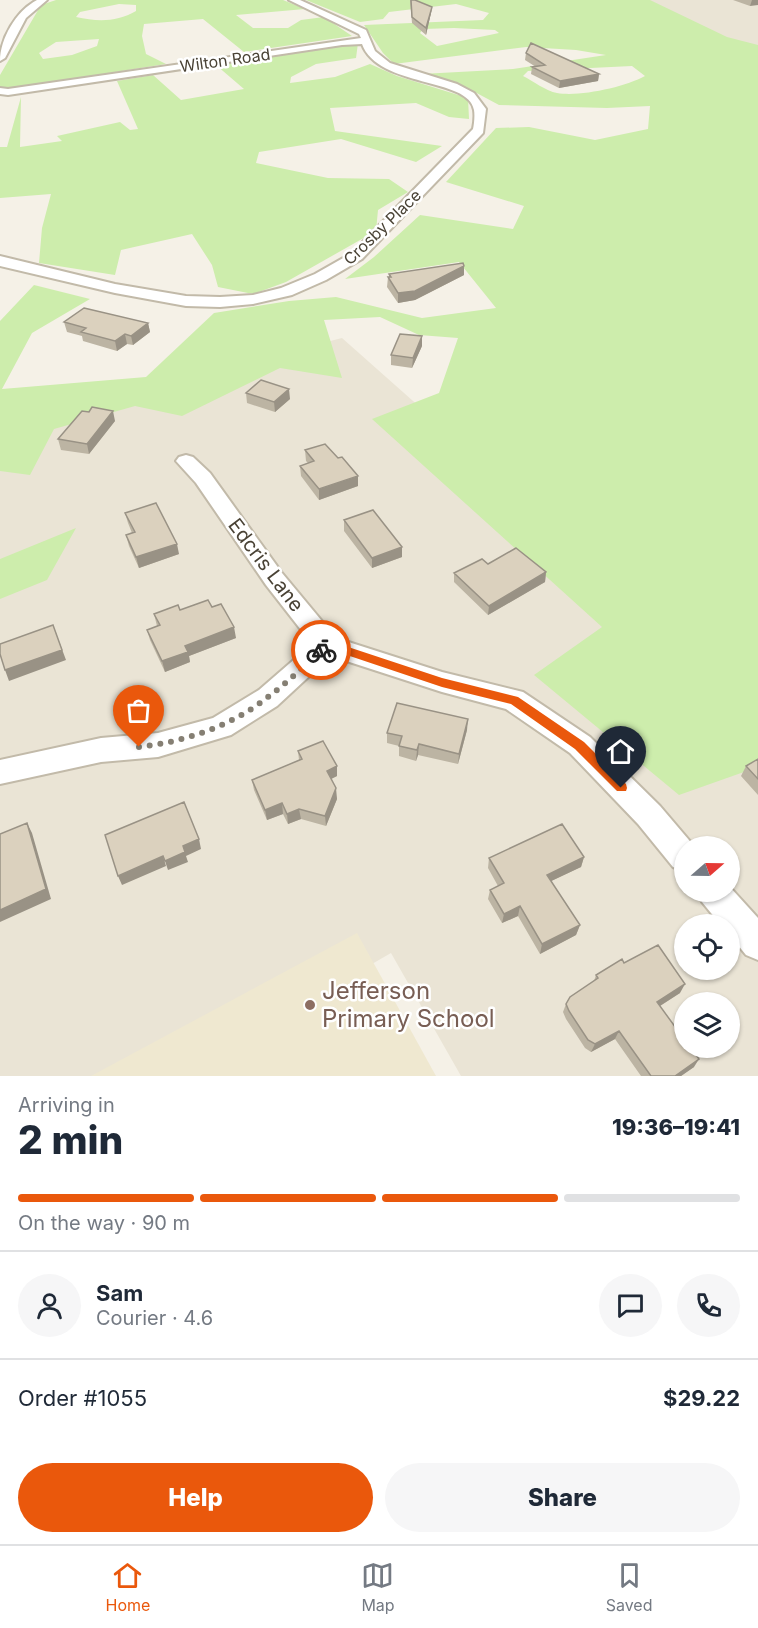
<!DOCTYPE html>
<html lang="en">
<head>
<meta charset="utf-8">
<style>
	body { margin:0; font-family:Inter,sans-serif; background:#f6f6f7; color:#1f2937; height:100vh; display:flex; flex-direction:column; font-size:22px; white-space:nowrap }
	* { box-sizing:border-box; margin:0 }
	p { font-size:20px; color:#747a83 }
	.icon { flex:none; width:33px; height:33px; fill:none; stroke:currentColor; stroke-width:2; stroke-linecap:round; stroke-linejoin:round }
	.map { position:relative; height:1076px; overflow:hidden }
	.panel { display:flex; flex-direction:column; background:#fff; flex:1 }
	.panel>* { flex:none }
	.needle { width:39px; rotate:70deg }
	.buttons { position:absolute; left:674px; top:836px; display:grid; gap:12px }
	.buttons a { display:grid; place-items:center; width:66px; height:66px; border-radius:50%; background:#fff; box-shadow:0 2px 4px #0004; font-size:30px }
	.pin { position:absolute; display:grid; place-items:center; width:51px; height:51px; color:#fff; margin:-62px -26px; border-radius:50% 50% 50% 0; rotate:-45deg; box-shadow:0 0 6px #0007 }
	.pin .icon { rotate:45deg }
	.courier { position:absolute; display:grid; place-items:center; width:60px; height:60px; margin:-30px; border:4px solid #ea580c; border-radius:50%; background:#fff; color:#222; box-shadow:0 2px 8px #0007 }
	.headline em { font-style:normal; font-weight:800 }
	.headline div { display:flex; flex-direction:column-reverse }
	.headline { display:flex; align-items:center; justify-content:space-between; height:102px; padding:0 18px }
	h1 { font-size:39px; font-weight:800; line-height:45px }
	.bar { display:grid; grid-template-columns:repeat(4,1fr); gap:9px 6px; align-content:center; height:72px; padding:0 18px }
	.bar i { height:8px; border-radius:4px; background:#e0e1e3 }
	.bar .current { background:#ea580c }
	.bar p { grid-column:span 4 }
	.line { display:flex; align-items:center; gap:15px; padding:0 18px; border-top:2px solid #e0e1e3 }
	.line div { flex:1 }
	.round { display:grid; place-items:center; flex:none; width:63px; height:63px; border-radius:32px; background:#f6f6f7 }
	.primary-button { display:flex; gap:12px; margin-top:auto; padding:12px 18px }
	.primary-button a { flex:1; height:69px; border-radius:36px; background:#ea580c; color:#fff; font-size:24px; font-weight:800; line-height:69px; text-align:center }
	.primary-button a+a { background:#f6f6f7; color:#1f2937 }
	.tabs { display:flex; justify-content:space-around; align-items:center; height:84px; border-top:2px solid #e0e1e3; background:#fff; font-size:16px; color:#747a83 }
	.tabs a { display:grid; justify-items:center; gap:3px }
	.tabs .current { color:#ea580c }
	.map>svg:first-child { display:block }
	.residential { fill:#eae4d5; fill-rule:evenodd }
	.education { fill:#efe8d0 }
	.green { fill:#cdedac; fill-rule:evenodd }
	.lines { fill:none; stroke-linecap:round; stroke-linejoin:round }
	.minor-casing { stroke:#c2baa9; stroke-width:4 }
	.minor { fill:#fff; fill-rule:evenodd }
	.wall { fill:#bcb4a3 }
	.shaded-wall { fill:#999285 }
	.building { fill:#dbd1be; stroke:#999285; stroke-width:1.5 }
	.route { fill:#ea580c }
	.done { stroke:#857f73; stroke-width:6; stroke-dasharray:0 10.8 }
	.education-dot { fill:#8d6e63; stroke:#fff; stroke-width:2 }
	.labels { text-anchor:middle; stroke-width:5; stroke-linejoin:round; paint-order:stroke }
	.far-street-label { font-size:16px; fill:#494235; stroke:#fff }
	.street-label { font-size:20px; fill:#494235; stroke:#fff }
	.near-education-label { font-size:24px; fill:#785e54; stroke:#fff; text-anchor:start }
</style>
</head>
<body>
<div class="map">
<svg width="758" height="1076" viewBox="0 0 758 1076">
	<rect width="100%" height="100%" fill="#f5f1e7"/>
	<path class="residential" d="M631 0H758V60Z
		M342 338 758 707V1076H461L391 953 178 1076H0V425ZM684 846H729V891H684ZM684 924H729V969H684ZM684 1002H729V1047H684Z"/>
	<path class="education" d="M357 933 436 1076H91Z"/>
	<path class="green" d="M56 0H283L305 9 236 15 253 28H288L301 20 324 17 352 36 244 52 203 19 144 24 142 36 146 54 166 64 8 89 0 87V75L41 5ZM119 4 136 5V11C117 22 98 22 76 17L80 12ZM99 39 97 46 72 55 43 59 39 53 56 42Z
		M306 0H650L727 37 758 45V767L679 795 534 675 602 627 372 419 439 393 458 338 419 335 380 317 324 320 342 378 280 368 182 416 135 406 54 429 30 475 0 471V321L34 285 90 299 32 333 2 389 146 377 214 313 289 301 336 297 422 318 496 308 459 262 345 279 374 257 420 215 513 229 524 206 446 182 496 128 529 127 595 140 648 129 650 106 607 108 499 105 471 90 421 74 513 69 606 55 576 50 526 47 394 64 383 53 364 25 483 20 489 13 456 4 389 12 383 19 360 22ZM454 28 495 30 499 33 437 46 420 33 423 29ZM632 66 645 76C625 87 580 97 557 93 546 91 533 81 523 76L528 71Z
		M358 43 356 58 316 64 291 77 290 83 335 77 370 64 397 76 468 98 469 119 449 117 416 103 330 108 335 131 442 146 416 162 341 139 259 152 256 163 328 178 389 179 408 192 378 210 376 231 286 282 253 294 218 287 212 265 192 234 121 250 115 275 39 263 42 228 51 194 0 198V147H7L21 97 20 147 62 141 57 136 120 122 130 130 138 129 117 81 153 75 181 100 244 89 216 65Z
		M76 528 47 580 0 599V559Z"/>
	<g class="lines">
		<g class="minor-casing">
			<path id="minor" d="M37 0H47L26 18 5 58 0 61C0 39 16 11 37 0Z
				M289 0H300L366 30 375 51 390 63 457 84 474 93 486 109 483 133 362 259 326 280 292 295 253 304 220 307 186 306 115 293 0 266V256L115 284 186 296 220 297 253 295 281 288 315 274 352 253 473 129C474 124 475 116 474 110 469 77 378 88 362 44L342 45 8 95 0 94V88L8 89 361 38 359 34Z
				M186 455 193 457 210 473 282 573 336 638 442 672 523 692 590 737 660 806 694 846H684V871L673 867 638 824 570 753 506 709 442 692 331 656 277 706 231 735 158 757 101 762 0 784V760L101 738 158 733 213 718 259 690 312 644 266 585 196 483 176 461 179 457Z
				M729 886 758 918V960L746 955 729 934V924H720L702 902 697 891H729Z"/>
		</g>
		<use href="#minor" class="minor"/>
	</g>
	<path class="wall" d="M410 0 432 7 431 13 426 35 412 23Z
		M733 0H758L750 6Z
		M526 53 599 74 598 81 559 88 531 74 532 67H536L525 60Z
		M464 266V275L415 300 398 303 387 287 388 277H389V274Z
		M64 322 148 323 150 332 133 345 127 344 117 351 83 341 82 336 67 332Z
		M422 346 412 368 391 365V355Z
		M246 393 290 399 275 412 247 403Z
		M89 412 115 421 89 454 61 450 58 439Z
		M305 450 358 486 319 500 301 476 300 466 308 463 306 461Z
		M125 513 179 554 139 568 129 546 126 535 132 533 128 523Z
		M344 520 402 547V557L372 568 344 531Z
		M488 564 546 572 545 582 488 615 454 582V573Z
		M212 607 236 638 189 656 190 662 165 672 150 640 147 630 157 626 154 614Z
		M467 730 458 764 418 755 416 761 399 756V746L387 743V733Z
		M298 751 337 766V776L331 779 337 799 326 826 301 819 288 824 283 814 267 820 254 790 252 780 299 760Z
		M758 759V795L741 776 746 766Z
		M584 857 581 867 551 881 580 925 576 935 540 954 518 916 502 923 488 899 490 890 498 886 488 868 489 858Z
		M624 963 680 993 660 1006 694 1067 681 1076H641L615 1039 591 1052 585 1048 566 1019 563 1012 566 1004 594 981 596 975Z"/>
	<path class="shaded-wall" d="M752 0H758V5L750 6Z
		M432 7 431 13 426 35V28Z
		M599 74 598 81 559 88 560 81Z
		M464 266V275L415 300 398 303V293Z
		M148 323 150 332 133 345 131 336Z
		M125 334 127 344 117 351 115 341Z
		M422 336V346L412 368 413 358Z
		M289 389 290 399 275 412 274 402Z
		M113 411 115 421 89 454 87 444Z
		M358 476V486L319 500V489Z
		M177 544 179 554 139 568 136 557Z
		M402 547V557L372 568V558Z
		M546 572 545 582 488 615 489 606Z
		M53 625 66 660 9 681 5 670Z
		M234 627 236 638 189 656 190 662 165 672 162 661 185 646Z
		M468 719 467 730 458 764 459 754Z
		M419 744 418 755 416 761 417 750Z
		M337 766V776L327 781V771Z
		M336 788 337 799 326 826 325 816Z
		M282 803 283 814 267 820 265 810Z
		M299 809 301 819 288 824 287 814Z
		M27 823 32 833 51 899 0 922V910Z
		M199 839 201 849 186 856 188 862 168 870 165 861 183 846Z
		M163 856 166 866 122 885 118 876Z
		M584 857 581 867 545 884 547 875Z
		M520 906 518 916 502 923 504 914Z
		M580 925 576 935 540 954 542 944Z
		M685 984 680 993 652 1011 657 1002Z
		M619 1031 615 1039 591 1052 595 1044Z
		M699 1059 694 1067 681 1076H675Z"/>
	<path class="building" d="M411 0H415L432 7 426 28 412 17Z
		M531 43 599 74 560 81 532 67 545 65 526 53Z
		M463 263 464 266 415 291 398 293 388 277H391L389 274Z
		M84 308 148 323 131 336 125 334 115 341 81 332 86 328 64 322Z
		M400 334 422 336 413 358 391 355Z
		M261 380 289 389 274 402 246 393Z
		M92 407 113 411 87 444 58 439 82 411 89 412Z
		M325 444 338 458 342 457 358 476 319 489 300 466 314 461 305 450Z
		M156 503 177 544 136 557 126 535 135 532 125 513Z
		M373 510 402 547 372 558 344 520Z
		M516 548 546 572 489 606 454 573 482 559 488 564Z
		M208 600 212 607 221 604 234 627 185 646 188 652 162 661 147 630 160 625 154 614 178 605 180 610Z
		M53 625 62 650 5 670 0 654V644Z
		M397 703 468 719 459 754 419 744 417 750 399 746 402 736 387 733Z
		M323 741 337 766 327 771 336 788 325 816 299 809 287 814 282 803 265 810 252 780 302 759 298 751Z
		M758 759V779L746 766Z
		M184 802 199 839 183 846 185 852 165 861 163 856 118 876 105 835Z
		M27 823 46 889 0 910V834Z
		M562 824 584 857 547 875 580 925 542 944 520 906 504 914 490 890 504 883 489 858Z
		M658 945 685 984 657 1002 684 1039V1047H690L699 1059 675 1076H651L619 1031 595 1044 588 1040 569 1011 566 1004 570 997 598 978 596 975 622 959 624 963Z"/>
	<path class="route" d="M327 640 442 678 518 697 584 742 626 784 627 788 626 791H617L575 749 511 704 442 687 329 649 325 653H317V647Z"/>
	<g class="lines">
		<path class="done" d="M139 747C184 742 232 726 268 697 287 683 304 666 321 650"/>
	</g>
	<circle class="education-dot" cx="310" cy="1005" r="6"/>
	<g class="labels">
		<g class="far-street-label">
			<text transform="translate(225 60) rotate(-8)" y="6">Wilton Road</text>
			<text transform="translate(382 227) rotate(-44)" y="6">Crosby Place</text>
		</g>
		<g class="street-label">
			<text transform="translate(266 565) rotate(53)" y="7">Edcris Lane</text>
		</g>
		<g class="near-education-label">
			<text x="322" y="999">Jefferson<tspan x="322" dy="28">Primary School</tspan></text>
		</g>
	</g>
</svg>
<div class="buttons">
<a><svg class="needle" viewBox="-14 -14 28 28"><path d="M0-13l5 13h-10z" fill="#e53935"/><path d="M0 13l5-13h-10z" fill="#747a83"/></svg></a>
<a><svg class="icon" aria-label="locate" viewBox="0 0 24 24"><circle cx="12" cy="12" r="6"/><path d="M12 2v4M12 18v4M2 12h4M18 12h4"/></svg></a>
<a><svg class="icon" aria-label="layers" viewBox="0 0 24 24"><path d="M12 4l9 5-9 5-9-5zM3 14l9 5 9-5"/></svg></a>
</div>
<div class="pin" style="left:139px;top:747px;background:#ea580c"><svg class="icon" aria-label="bag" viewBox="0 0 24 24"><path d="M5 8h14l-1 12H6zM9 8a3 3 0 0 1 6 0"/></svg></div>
<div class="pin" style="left:621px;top:788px;background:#1f2937"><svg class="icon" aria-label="home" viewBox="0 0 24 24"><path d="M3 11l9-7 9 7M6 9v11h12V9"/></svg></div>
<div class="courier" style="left:321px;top:650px"><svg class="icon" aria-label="bike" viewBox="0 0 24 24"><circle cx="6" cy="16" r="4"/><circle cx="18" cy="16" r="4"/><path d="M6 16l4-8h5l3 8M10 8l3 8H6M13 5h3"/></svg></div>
</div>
<section class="panel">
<div class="headline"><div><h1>2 min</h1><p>Arriving in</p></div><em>19:36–19:41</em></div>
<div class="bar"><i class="current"></i><i class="current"></i><i class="current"></i><i></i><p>On the way · 90 m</p></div>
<div class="line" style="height:108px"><a class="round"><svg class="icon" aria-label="person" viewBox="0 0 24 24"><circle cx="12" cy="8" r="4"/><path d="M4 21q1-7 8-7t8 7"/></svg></a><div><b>Sam</b><p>Courier · 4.6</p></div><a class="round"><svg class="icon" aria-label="chat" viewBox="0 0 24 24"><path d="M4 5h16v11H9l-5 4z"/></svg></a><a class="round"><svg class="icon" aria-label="phone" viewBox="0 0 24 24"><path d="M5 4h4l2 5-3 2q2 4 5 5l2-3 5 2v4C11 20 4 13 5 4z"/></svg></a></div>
<div class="line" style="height:78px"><div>Order #1055</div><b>$29.22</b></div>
<div class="primary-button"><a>Help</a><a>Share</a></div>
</section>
<nav class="tabs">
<a class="current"><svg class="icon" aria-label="home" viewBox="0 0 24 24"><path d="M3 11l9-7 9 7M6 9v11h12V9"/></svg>Home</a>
<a><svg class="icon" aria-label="map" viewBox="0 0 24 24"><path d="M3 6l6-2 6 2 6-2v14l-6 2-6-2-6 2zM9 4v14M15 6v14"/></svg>Map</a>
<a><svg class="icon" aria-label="saved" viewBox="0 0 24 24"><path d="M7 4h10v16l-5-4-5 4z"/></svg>Saved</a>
</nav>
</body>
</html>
